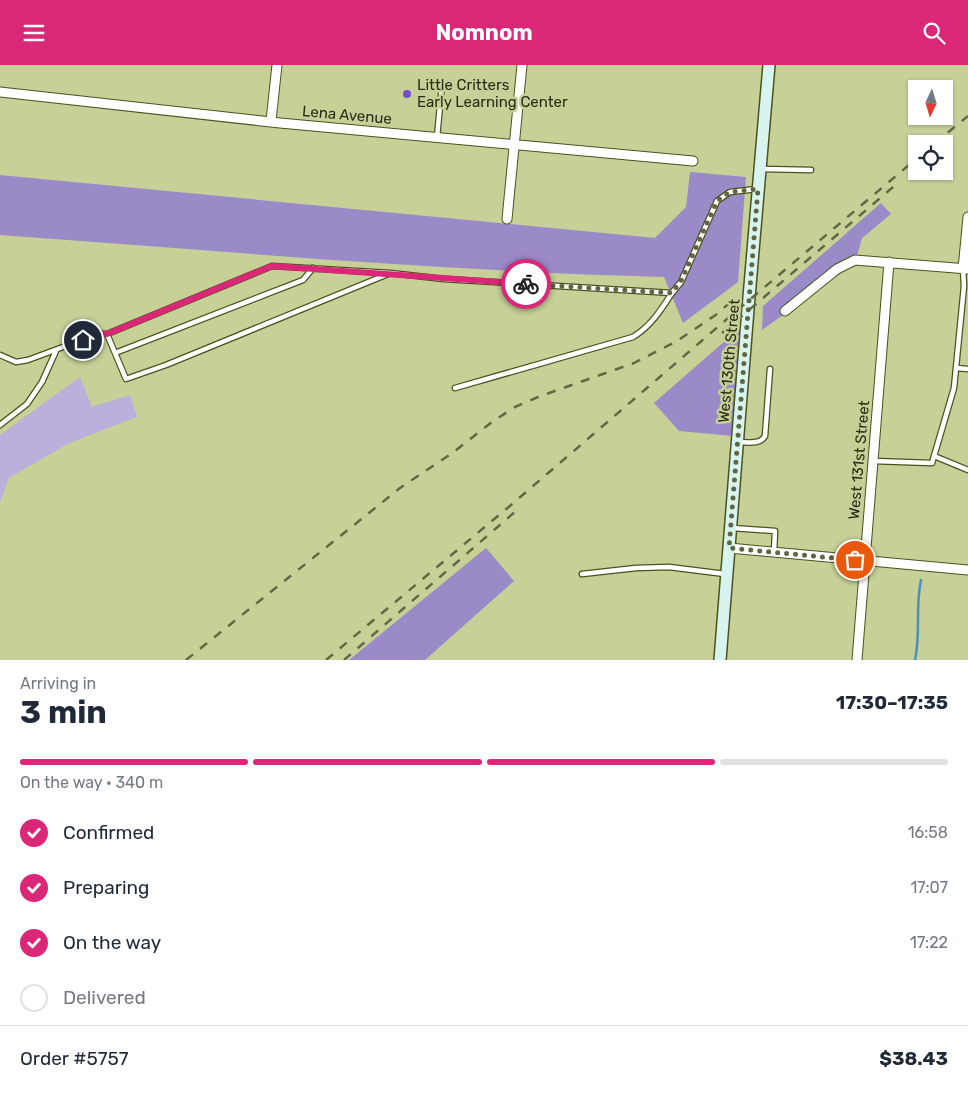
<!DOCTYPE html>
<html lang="en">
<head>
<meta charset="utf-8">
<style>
	body { margin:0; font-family:Rubik,sans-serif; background:#f6f6f7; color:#1f2937; height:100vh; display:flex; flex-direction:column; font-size:19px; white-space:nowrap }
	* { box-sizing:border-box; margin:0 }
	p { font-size:16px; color:#747a83 }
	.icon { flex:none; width:28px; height:28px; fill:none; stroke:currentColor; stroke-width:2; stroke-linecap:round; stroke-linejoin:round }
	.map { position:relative; height:595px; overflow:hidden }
	.panel { display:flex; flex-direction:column; background:#fff; flex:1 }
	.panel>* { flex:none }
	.needle { width:32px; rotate:184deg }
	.fabs { position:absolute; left:908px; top:15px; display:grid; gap:10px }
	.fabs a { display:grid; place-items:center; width:45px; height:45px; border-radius:0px; background:#fff; box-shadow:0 1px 4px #0004; font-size:25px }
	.pin { position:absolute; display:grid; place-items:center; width:42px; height:42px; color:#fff; margin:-21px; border:2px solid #fff; border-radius:50%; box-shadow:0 1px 5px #0007 }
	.courier { position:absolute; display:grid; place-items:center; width:50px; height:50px; margin:-25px; border:4px solid #db2777; border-radius:50%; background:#fff; color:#222; box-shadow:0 1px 6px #0007 }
	.headline em { font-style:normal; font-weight:700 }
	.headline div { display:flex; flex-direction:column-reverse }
	.headline { display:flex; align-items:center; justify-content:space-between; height:85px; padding:0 20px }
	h1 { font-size:32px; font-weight:700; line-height:38px }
	.bar { display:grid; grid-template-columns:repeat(4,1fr); gap:8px 5px; align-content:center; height:60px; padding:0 20px }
	.bar i { height:6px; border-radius:4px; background:#e0e1e3 }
	.bar .on { background:#db2777 }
	.bar p { grid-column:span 4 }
	.line { display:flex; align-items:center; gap:12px; padding:0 20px; border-top:1px solid #e0e1e3 }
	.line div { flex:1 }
	ol { padding:0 20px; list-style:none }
	li { display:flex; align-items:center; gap:15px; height:55px }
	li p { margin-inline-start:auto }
	li .icon { padding:5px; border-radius:50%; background:#db2777; color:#fff; stroke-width:4 }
	li:last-child { color:#747a83 }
	li i { width:28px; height:28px; border:2px solid #e0e1e3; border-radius:50% }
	header { display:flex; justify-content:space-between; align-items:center; height:65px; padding:0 20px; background:#db2777; color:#fff; font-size:22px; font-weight:700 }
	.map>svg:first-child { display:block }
	.green { fill:#bbb0dc }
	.forest { fill:#9b8ac8 }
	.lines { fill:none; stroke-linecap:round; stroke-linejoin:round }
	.stream { stroke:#4b90b8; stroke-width:2.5 }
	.service-casing { stroke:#4b521d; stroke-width:7 }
	.minor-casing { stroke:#4b521d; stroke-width:11 }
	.secondary-casing { stroke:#4b521d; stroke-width:14 }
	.service { stroke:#fff; stroke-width:4.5 }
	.minor { stroke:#fff; stroke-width:9 }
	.secondary { stroke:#d7f4ee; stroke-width:11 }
	.rail { stroke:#626845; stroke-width:2.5; stroke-dasharray:9 9; stroke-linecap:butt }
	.done { stroke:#606543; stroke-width:5; stroke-dasharray:0 9 }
	.route { stroke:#db2777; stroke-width:6 }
	.poi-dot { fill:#784cc4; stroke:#c6d097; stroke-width:2 }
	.labels { text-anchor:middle; stroke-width:5; stroke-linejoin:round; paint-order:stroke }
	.poi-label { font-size:15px; fill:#292c16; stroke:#c6d097; text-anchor:start }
	.street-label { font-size:15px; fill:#292c16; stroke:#c6d097 }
</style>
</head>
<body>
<header><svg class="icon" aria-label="menu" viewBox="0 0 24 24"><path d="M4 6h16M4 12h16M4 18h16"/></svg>Nomnom<svg class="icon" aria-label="search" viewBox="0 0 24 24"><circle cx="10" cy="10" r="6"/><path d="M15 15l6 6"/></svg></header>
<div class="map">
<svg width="968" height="595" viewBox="0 0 968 595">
	<rect width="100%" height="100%" fill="#c6d097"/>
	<path class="green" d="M80 312 92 342 130 330 137 352 69 378 9 413 0 437V370Z"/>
	<path class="forest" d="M690 107 746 112 738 217 683 258 664 212C442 206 221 186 0 170V110L655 173 686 142Z
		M881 138 891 149 862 173 855 198 762 265 763 241Z
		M742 261 733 371 679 366 654 338Z
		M486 483 514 516 425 595H349Z"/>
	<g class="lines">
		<path class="stream" d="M915 595C921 568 915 542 921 515"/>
		<g class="service-casing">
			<path id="service" d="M437 72 442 20
				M761 104 811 105
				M107 269 126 314 166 300 388 209
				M115 288 303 215 313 203
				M0 290 16 297 28 295 98 269H107L272 201 390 208 444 214 672 228 681 217 717 136 730 127 757 124
				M956 303 968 304
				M455 323 633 272C651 261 661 245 672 228
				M0 360 27 339 42 317 56 286
				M739 377C748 377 760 380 765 371L770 304
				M934 391 968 405
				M873 396 932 398 954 323 964 221 963 204
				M732 463 775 466 774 487
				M582 509 636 503 669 502 725 509"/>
		</g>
		<g class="minor-casing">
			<path id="minor" d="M0 27 280 58 693 96
				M271 56 277 0
				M507 154 522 0
				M963 204 968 152
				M785 246 837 204 855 195 968 204
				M729 483 968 505
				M857 595 889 197"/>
		</g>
		<g class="secondary-casing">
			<path id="secondary" d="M720 595 748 244 769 0"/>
		</g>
		<use href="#service" class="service"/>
		<use href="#minor" class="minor"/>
		<use href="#secondary" class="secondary"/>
		<path class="rail" d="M934 79 968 51
			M722 268 899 117
			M186 595 400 423 451 389 492 357 515 342 538 332 634 298 677 276 717 249 734 234
			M326 595 511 440 734 248 916 94
			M344 595 516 446"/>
	</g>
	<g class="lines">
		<path class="done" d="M526 219 672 228 681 216 717 136 730 127 758 124 729 483 855 495"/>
		<path class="route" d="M83 275 98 268 107 269 272 201 526 219"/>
	</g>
	<circle class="poi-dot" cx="407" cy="29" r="5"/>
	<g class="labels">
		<g class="poi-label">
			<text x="417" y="25">Little Critters<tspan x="417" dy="17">Early Learning Center</tspan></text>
		</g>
		<g class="street-label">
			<text transform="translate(347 50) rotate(5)" y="5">Lena Avenue</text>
			<text transform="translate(729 296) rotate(-85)" y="5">West 130th Street</text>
			<text transform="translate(859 395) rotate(-85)" y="5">West 131st Street</text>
		</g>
	</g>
</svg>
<div class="fabs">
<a><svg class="needle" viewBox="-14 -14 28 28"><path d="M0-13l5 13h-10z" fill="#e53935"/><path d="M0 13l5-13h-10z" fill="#747a83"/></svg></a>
<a><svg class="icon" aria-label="locate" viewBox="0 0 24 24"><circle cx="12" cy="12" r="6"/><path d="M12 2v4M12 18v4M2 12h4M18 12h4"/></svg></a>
</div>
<div class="pin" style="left:855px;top:495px;background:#ea580c"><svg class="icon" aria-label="bag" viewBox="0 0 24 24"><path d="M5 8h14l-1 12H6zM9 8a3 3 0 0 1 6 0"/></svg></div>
<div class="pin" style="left:83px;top:275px;background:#1f2937"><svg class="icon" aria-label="home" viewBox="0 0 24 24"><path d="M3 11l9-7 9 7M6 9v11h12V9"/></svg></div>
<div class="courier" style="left:526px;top:219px"><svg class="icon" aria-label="bike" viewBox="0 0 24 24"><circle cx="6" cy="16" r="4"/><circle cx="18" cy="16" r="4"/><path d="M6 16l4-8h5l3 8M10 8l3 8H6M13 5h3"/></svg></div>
</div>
<section class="panel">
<div class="headline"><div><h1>3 min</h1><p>Arriving in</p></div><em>17:30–17:35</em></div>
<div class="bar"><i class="on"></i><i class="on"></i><i class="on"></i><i></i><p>On the way · 340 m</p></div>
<ol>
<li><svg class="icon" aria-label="check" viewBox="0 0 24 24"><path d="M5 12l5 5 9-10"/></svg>Confirmed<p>16:58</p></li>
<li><svg class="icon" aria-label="check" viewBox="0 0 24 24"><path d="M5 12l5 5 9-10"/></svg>Preparing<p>17:07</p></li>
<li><svg class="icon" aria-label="check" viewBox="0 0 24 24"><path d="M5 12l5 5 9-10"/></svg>On the way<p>17:22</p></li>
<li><i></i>Delivered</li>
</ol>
<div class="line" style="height:65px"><div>Order #5757</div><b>$38.43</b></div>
</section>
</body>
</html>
